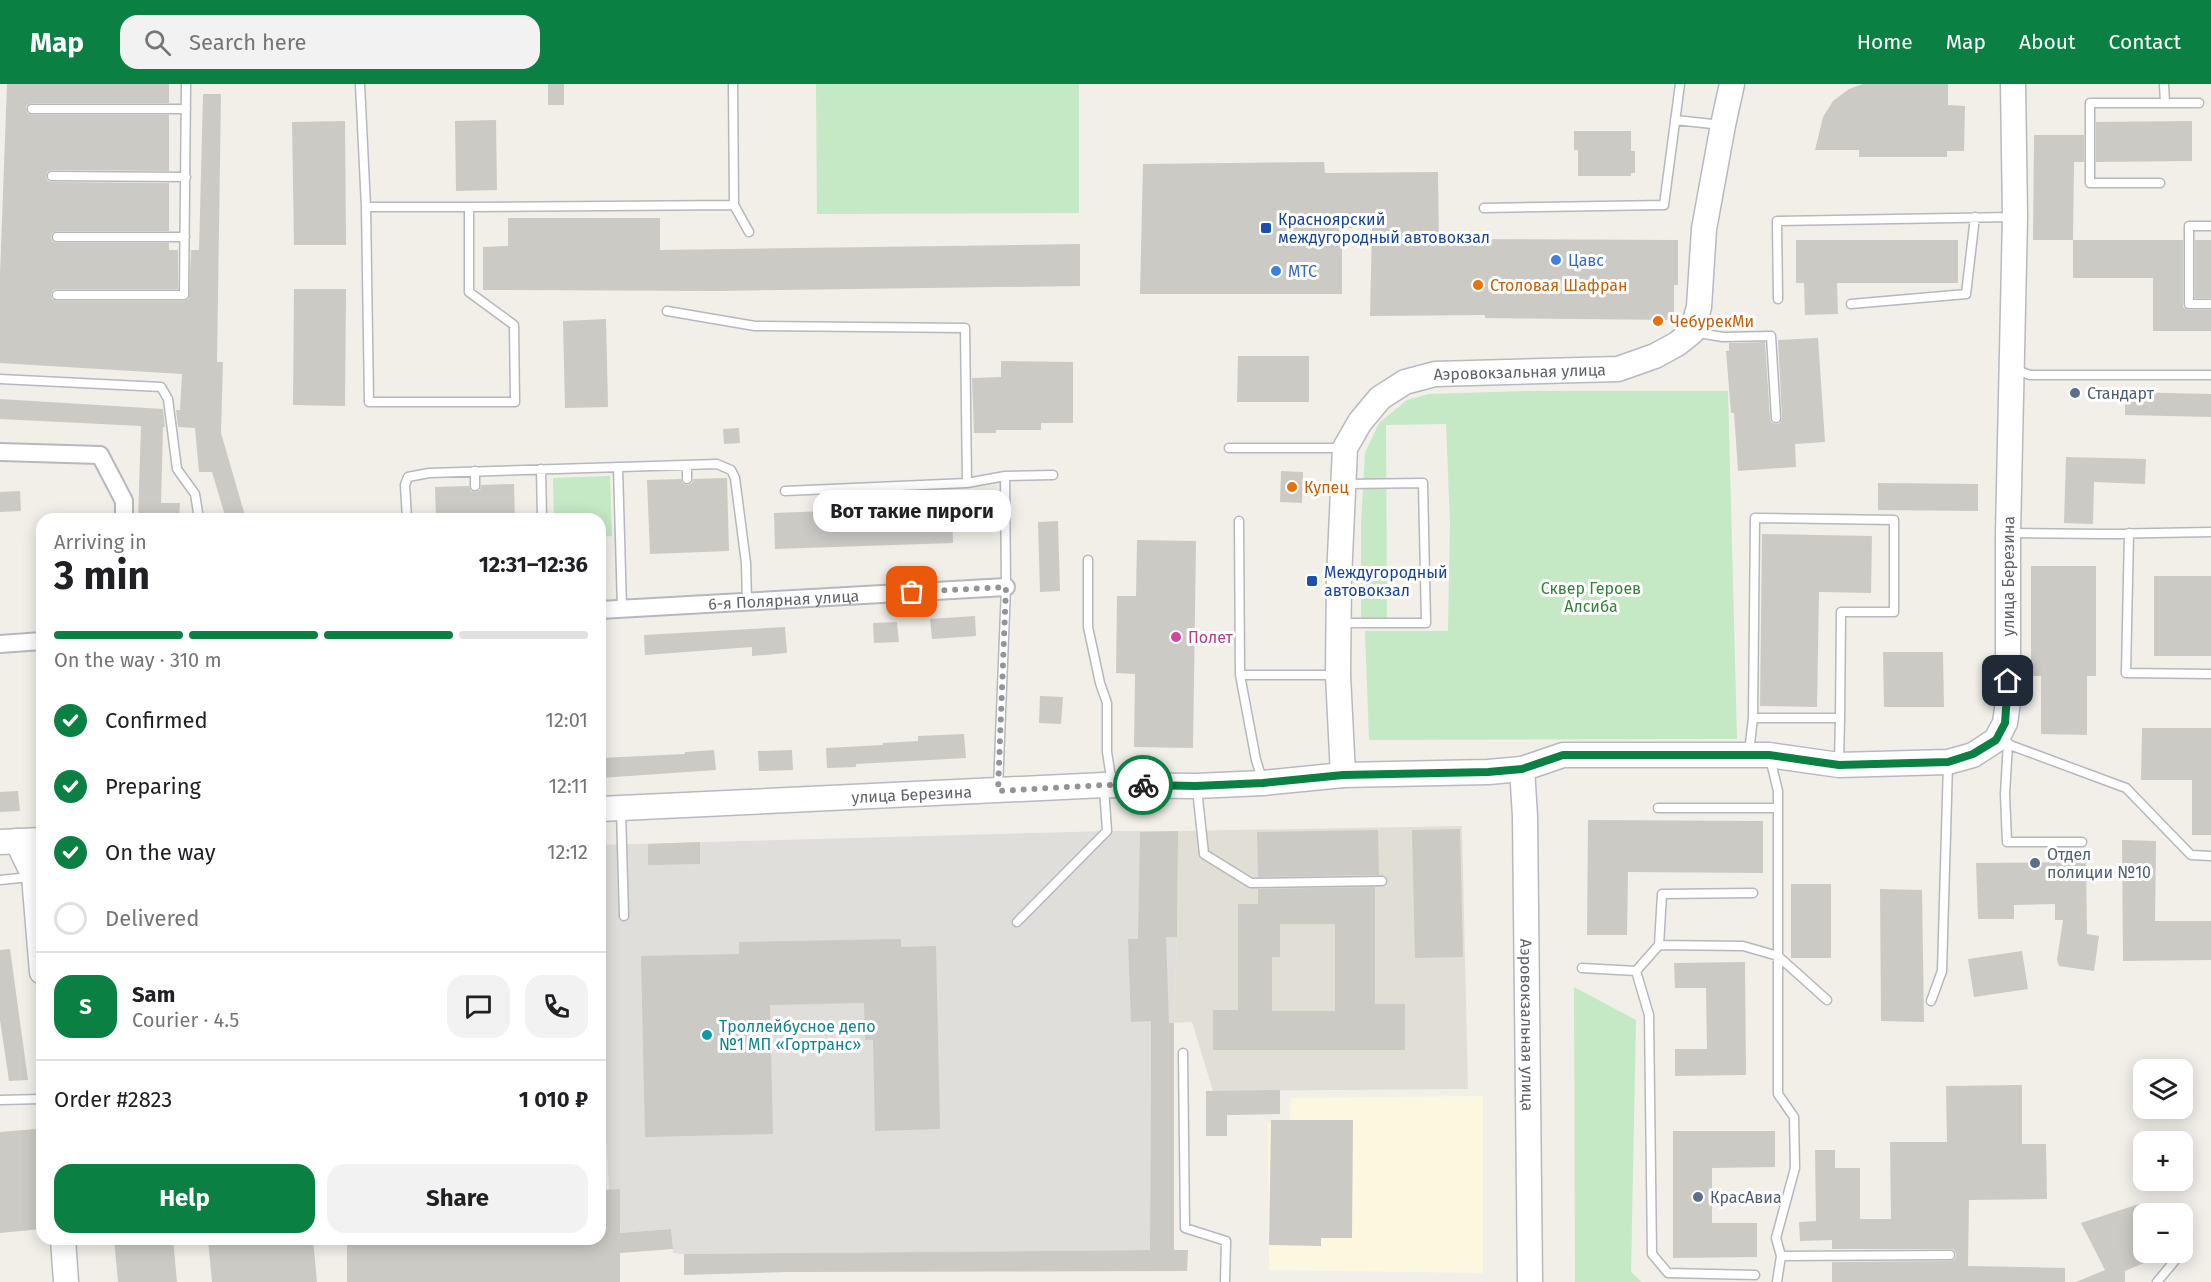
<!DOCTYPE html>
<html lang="en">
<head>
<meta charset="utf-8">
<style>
	body { margin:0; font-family:"Fira Sans",sans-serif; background:#f2f2f2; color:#202124; height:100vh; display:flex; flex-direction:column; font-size:22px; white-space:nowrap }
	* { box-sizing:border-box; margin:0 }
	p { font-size:20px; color:#757577 }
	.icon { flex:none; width:33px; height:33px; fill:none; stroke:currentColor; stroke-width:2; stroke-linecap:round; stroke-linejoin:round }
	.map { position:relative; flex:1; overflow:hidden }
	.sheet { position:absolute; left:36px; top:429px; width:570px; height:732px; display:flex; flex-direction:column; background:#fff; border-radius:18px; box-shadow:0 3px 15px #0003 }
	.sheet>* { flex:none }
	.buttons { position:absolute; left:2133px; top:975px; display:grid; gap:12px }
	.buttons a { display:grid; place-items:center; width:60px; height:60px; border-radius:12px; background:#fff; box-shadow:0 3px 15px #0003; font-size:30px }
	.pin { position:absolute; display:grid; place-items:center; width:51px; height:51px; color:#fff; margin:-26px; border-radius:12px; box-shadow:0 3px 9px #0006 }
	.courier { position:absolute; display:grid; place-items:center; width:60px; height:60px; margin:-30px; border:4px solid #0b8043; border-radius:50%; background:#fff; color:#222; box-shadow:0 2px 8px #0007 }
	.bubble { position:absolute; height:42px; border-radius:18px; background:#fff; box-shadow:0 3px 15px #0003; font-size:20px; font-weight:700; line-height:42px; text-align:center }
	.head em { font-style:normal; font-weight:700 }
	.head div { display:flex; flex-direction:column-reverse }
	.head { display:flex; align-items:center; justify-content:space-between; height:102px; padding:0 18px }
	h1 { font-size:39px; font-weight:700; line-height:45px }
	.bar { display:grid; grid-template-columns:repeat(4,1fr); gap:9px 6px; align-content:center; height:72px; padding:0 18px }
	.bar i { height:8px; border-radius:4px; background:#e0e0e0 }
	.bar .on { background:#0b8043 }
	.bar p { grid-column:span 4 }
	.line { display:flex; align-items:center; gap:15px; padding:0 18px; border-top:2px solid #e0e0e0 }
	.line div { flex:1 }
	.round { display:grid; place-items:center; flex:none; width:63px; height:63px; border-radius:18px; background:#f2f2f2 }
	ol { padding:0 18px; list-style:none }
	li { display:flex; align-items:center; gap:18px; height:66px }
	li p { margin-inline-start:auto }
	li .icon { padding:6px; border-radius:50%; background:#0b8043; color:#fff; stroke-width:4 }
	li:last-child { color:#757577 }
	li i { width:33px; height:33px; border:3px solid #e0e0e0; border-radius:50% }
	.cta { display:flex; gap:12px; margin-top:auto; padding:12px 18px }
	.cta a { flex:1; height:69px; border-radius:18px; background:#0b8043; color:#fff; font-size:24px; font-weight:700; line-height:69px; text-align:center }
	.cta a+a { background:#f2f2f2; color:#202124 }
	header { display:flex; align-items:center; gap:36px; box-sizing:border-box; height:84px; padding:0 30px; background:#0b8043; color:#fff }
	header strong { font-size:28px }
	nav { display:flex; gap:33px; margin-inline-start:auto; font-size:21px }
	.search { width:420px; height:54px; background:#f2f2f2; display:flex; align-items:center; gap:15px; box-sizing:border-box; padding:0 21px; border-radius:18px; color:#757577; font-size:22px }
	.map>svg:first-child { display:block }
	.commercial { fill:#fef7e0 }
	.industrial { fill:#e0deda }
	.education { fill:#e1ded6 }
	.green { fill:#c5e8c5 }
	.building { fill:#cccac5; fill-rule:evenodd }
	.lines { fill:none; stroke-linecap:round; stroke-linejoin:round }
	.lane-casing { stroke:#b5b8bc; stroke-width:11 }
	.street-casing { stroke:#b5b8bc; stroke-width:20 }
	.secondary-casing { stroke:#b6babf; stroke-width:27 }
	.lane { stroke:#fff; stroke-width:8 }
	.street { stroke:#fff; stroke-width:16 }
	.secondary { stroke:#fff; stroke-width:24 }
	.done { stroke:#929495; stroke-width:6; stroke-dasharray:0 10.8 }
	.route { stroke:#0b8043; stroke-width:8 }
	.transit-dot { fill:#1a4fb4; stroke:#fff; stroke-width:2 }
	.shop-dot { fill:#3f7fe0; stroke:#fff; stroke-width:2 }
	.food-dot { fill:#e8710a; stroke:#fff; stroke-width:2 }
	.service-dot { fill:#5c6f8a; stroke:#fff; stroke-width:2 }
	.hotel-dot { fill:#d1479c; stroke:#fff; stroke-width:2 }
	.culture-dot { fill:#0f9aa8; stroke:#fff; stroke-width:2 }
	.labels { text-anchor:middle; stroke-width:6; stroke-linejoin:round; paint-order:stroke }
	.transit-label { font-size:16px; fill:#164399; stroke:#fff; text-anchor:start }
	.shop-label { font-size:16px; fill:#366cbe; stroke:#fff; text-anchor:start }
	.food-label { font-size:16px; fill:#c56008; stroke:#fff; text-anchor:start }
	.street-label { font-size:16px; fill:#5f6368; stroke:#fff }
	.service-label { font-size:16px; fill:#4e5e75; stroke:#fff; text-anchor:start }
	.park-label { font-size:16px; fill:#348238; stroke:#fff }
	.hotel-label { font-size:16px; fill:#b23c85; stroke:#fff; text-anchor:start }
	.culture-label { font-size:16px; fill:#0d838f; stroke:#fff; text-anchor:start }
</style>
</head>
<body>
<header>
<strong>Map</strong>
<div class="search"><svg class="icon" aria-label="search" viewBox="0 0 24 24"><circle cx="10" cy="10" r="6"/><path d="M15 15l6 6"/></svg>Search here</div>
<nav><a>Home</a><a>Map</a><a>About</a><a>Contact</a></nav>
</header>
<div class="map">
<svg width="2211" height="1198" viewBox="0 0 2211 1198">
	<rect width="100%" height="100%" fill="#f1efe8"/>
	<path class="commercial" d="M1483 1012V1189L1269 1186 1268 1039 1290 1038 1291 1014Z"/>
	<path class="industrial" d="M1107 747H1178L1177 853 1174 939 1151 940 1150 1166 684 1170 673 1169 671 1145 620 1149V1106H609L600 947V761Z"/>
	<path class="education" d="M1462 742 1468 1005 1213 1007 1192 938 1174 939 1177 853 1178 747Z"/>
	<path class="green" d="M816 0H1079V129L817 130Z
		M1528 307H1728L1737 655 1369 656 1365 547H1448L1450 438 1446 340 1386 341 1387 535H1361V440L1365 369 1379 339 1407 316 1429 310Z
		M610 392 612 452 600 453V435H554L553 394Z
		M1574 903 1636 936 1631 1188 1642 1198H1575Z"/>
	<path class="building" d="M7 0H169V19H32L26 22 27 29 32 31H169V87L52 86 47 88 46 93 48 97 52 98 169 99V147H57L52 149 51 154 53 158 57 159H169V166H178V205H57L53 206 51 210 52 215 57 217H184L189 215 191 166H199L203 10H221L217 278H223L221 349 246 435H226L212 388H199L195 344 178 343 176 326H180L182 290 0 279V191Z
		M548 0H564V21H548Z
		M1863 0H1948V21L1965 22 1964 67H1947V73H1859V66H1815L1823 33 1833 17 1849 5Z
		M496 36 497 106 456 107 455 37Z
		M345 37 346 161H294L292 38Z
		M2192 37V77L2096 78V38Z
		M1574 47H1631V67H1635V89H1631V92H1578V66H1574Z
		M2034 51H2084V78H2074L2073 156H2183V223L2188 226H2211V247H2153V194H2073V156H2033Z
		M1324 78 1325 89 1438 88 1439 155 1678 156V201H1674V236L1485 234V231L1370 232 1372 144H1342V210H1140L1143 80Z
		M508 134H660V166L1080 160V202L715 207 483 206V163L508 162Z
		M1796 156H1958V199H1837L1838 230 1805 231 1804 199H1796Z
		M2195 156H2211V214H2195Z
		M294 205H346L345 322 293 321Z
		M606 235 608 323 565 324 563 237Z
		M1818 254 1825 358 1795 360 1796 383 1738 387 1734 329H1731L1726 267H1729V259L1765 258 1770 334 1771 338 1776 340 1780 339 1782 334 1778 256Z
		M1238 272H1309V318H1237Z
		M1001 277 1073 278V339H1041V346H996V349H974L972 294 1001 293Z
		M2125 308 2211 310V333L2125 331Z
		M0 315 163 325 165 343H163L161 419H180L179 435H138L141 342 0 335Z
		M739 344 740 359 724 360 723 345Z
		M2066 373 2146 375 2145 400 2094 398 2093 440 2064 439Z
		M1281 387 1303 388 1302 419 1280 418Z
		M727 394 729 467 650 470 647 396 681 395 683 400 688 401 692 399 693 395Z
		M1878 399 1978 400V427L1878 426Z
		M514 400 515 435H436L435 403 469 402 471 407 476 408 480 406 481 401Z
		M20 407 21 427 0 428V408Z
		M952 422 953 459 775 465 774 429Z
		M1058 437 1060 507 1040 508 1038 438Z
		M1762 450 1872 452 1871 509 1819 508 1817 623 1760 622Z
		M1137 456 1196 457 1193 664 1134 663 1135 590 1116 589 1117 512H1136Z
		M2031 482H2096V592H2087V651L2041 650V592H2031Z
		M2154 492H2211V572H2154Z
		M975 532 976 552 932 555 930 535Z
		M897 538 899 558 874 559 873 539Z
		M785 543 787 569 752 572V563L645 571 644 551Z
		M1883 568H1943L1944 623H1884Z
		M1040 612 1063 613 1061 640 1039 639Z
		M2142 644H2211V751H2192V696H2141Z
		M964 650 966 674 856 680V683L827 684 826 664 883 661V659L918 657V652Z
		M714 666 716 686 600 694V674L685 670V668Z
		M792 666 793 686 759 687 758 667Z
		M18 707 20 727 0 728V708Z
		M1588 736 1763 737V789L1628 788 1627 851H1587Z
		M1460 745 1463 873 1415 874 1412 746Z
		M1378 746 1379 791 1258 793 1257 748Z
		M1178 747 1177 853H1166L1169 939H1174V1166H1188L1187 1187 787 1188 684 1191V1170L1150 1166 1151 937 1131 938 1128 855H1138L1140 748Z
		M2122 756 2156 757 2155 837H2211V876L2123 877Z
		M700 758V780L648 781V760Z
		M2086 778 2087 850 2099 852 2094 887 2059 882 2057 876 2063 836H2055V820L2014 821V835H1978L1976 779Z
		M1791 800H1831V874H1791Z
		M1375 803V920H1405V966H1213V926H1238V820H1258V805ZM1280 840H1335V927H1272V873H1280Z
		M1880 805 1922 806 1924 938 1881 937Z
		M901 855V863L936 862 940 1045 875 1047 873 956H865L864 919 770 921 773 1050 645 1053 641 872 739 870V858Z
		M10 865 28 996 9 997 0 936V866Z
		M2022 867 2028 905 1974 913 1968 875Z
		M1745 878 1746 991 1675 992V965H1707L1706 904H1675L1674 879Z
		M2022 1001V1060H2046L2047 1115 1969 1116 1968 1182 2065 1184V1198H1832V1178L1950 1177 1955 1175 1956 1170 1954 1166 1950 1165H1832V1156L1800 1157 1799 1138 1816 1137 1815 1066H1835V1084H1860V1135H1891L1890 1058H1947L1946 1002Z
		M1280 1006V1030L1227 1031V1052H1206V1007Z
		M1271 1036H1353L1352 1154H1321V1162L1269 1161Z
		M36 1045 42 1145 0 1149V1048Z
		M1673 1047H1775V1083L1712 1084V1139H1757V1173L1673 1174Z
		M620 1105V1149L671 1145 673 1165 620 1169V1198H347V1155H600V1106Z
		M2139 1120 2144 1132V1179L2125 1187V1198H2076L2105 1186 2081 1139Z
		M114 1155H173L177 1198H118Z
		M208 1155H313L317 1198H212Z"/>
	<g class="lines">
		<g class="lane-casing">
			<path id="lane" d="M360 0 366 123 369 318H515L514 241 469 208V123L734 121 733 0
				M2165 19H2199
				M32 25H186
				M1675 36 1722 41
				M52 92 186 93
				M2160 99H2090V19H2165L2164 0
				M734 121 749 148
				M366 123H469
				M1484 124 1664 121 1680 0
				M2211 142H2189V220H2211
				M57 153H185
				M57 211H184L186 0
				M1778 215 1777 137 2012 133
				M1851 220 1966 210 1975 133
				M667 227 755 242 965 244 967 399
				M1692 248 1723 253 1771 252 1776 334
				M2014 285 2030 291H2211
				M0 295 161 303 168 315 177 385 195 410 199 435
				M1229 364H1342
				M618 383 622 525
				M541 385 542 435
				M687 395V381
				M475 402V387
				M785 407 967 399 1005 392 1053 391
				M407 435 405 401 408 393 429 389 717 380 731 386 735 394 746 479 747 517
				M1239 437 1240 591 1256 676 1262 695
				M2009 449 2100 450 2211 448
				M2129 449 2126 589 2211 590
				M1088 476V543L1100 599 1107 619V668L1112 700
				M1341 539H1426L1423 399 1347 400
				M1240 591H1335
				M1999 657 2126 704 2191 771 2211 772
				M2008 659 2005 710 2007 758H2082
				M1749 668 1753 634 1755 434 1894 436V528H1841L1840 634H1753
				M1770 674 1778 707V872L1827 916
				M1839 678 1840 634
				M998 704 1006 503 1005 392
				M1197 705 1204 770 1251 799 1382 797
				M1658 724H1778
				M621 727 624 832
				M0 796 30 793
				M1017 838 1107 747 1104 704
				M1659 861 1743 862 1778 872V1010L1794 1033 1795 1084 1776 1154 1781 1172 1777 1198
				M1582 884 1636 887 1659 861 1662 810 1753 809
				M1636 887 1649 931 1652 1170 1668 1189 1755 1191
				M1931 917 1942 887 1948 679
				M1183 969 1185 1144 1226 1157 1225 1198
				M0 1016 42 1015
				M1781 1172 1950 1171
				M2157 1198 2182 1168"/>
		</g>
		<g class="street-casing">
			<g id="street">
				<path d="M0 368 100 371 124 417V435"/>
				<path id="s1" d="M600 526 1006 503"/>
				<path d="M0 560 42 557"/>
			</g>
		</g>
		<g class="secondary-casing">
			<g id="secondary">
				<path id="s2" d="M1522 685 1525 732 1530 1198"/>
				<path id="s3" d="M1343 691 1338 591 1339 494 1345 364 1360 338 1380 314 1405 298 1435 290 1618 285 1655 272 1677 260 1692 248 1699 223 1704 145 1723 41 1732 0"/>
				<path id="s4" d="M600 725 1104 701 1196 702 1263 699 1343 691 1488 688 1522 685 1563 671H1769L1839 681 1948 678 1973 671 1996 656 2005 639 2008 618V449L2015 133 2013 0"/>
				<path d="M17 757 34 792 42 888"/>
				<path d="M0 758 42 756"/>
				<path d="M63 1155 66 1198"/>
			</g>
		</g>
		<use href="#lane" class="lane"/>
		<use href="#street" class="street"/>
		<use href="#secondary" class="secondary"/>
	</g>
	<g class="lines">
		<path class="done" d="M912 508 1006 503 998 707 1104 701H1143"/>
		<path class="route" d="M1143 701 1196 702 1263 699 1343 691 1488 688 1522 685 1563 671H1769L1839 681 1948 678 1973 670 1996 656 2005 639 2008 597"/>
	</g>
	<g class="transit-dot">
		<rect x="1260" y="138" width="12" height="12" rx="3"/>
		<rect x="1306" y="491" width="12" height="12" rx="3"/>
	</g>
	<g class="shop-dot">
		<circle cx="1556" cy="176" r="6"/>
		<circle cx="1276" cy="187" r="6"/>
	</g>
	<g class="food-dot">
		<circle cx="1478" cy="201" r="6"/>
		<circle cx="1658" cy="237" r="6"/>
		<circle cx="1292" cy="403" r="6"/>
	</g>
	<g class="service-dot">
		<circle cx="2075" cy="309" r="6"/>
		<circle cx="2035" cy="779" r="6"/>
		<circle cx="1698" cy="1113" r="6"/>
	</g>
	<circle class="hotel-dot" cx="1176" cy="553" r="6"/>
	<circle class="culture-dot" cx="707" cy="951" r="6"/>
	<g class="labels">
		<g class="transit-label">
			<text x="1278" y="141">Красноярский<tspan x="1278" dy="18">междугородный автовокзал</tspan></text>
			<text x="1324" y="494">Междугородный<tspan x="1324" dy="18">автовокзал</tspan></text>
		</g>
		<g class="shop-label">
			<text x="1568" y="182">Цавс</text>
			<text x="1288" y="193">МТС</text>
		</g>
		<g class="food-label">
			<text x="1490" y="207">Столовая Шафран</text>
			<text x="1670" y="243">ЧебурекМи</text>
			<text x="1304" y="409">Купец</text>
		</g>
		<g class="street-label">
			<text dy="6" stroke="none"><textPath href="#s3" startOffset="534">Аэровокзальная улица</textPath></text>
			<text dy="6" stroke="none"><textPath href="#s4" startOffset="1572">улица Березина</textPath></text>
			<text dy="6" stroke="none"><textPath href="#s1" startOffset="184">6-я Полярная улица</textPath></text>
			<text dy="6" stroke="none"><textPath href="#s4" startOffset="312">улица Березина</textPath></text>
			<text dy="6" stroke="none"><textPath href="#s2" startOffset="256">Аэровокзальная улица</textPath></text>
		</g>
		<g class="service-label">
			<text x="2087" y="315">Стандарт</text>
			<text x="2047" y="776">Отдел<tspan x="2047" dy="18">полиции №10</tspan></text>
			<text x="1710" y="1119">КрасАвиа</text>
		</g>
		<g class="park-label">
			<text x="1591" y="510">Сквер Героев<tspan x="1591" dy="18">Алсиба</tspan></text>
		</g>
		<g class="hotel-label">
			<text x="1188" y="559">Полет</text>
		</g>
		<g class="culture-label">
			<text x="719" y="948">Троллейбусное депо<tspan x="719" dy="18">№1 МП «Гортранс»</tspan></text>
		</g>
	</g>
</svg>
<div class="buttons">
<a><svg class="icon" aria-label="layers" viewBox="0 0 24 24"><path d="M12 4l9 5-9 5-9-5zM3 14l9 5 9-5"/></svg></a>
<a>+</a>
<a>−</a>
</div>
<div class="pin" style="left:912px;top:508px;background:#ea580c"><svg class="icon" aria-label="bag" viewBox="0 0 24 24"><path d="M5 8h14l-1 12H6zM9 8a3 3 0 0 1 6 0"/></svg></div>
<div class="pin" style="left:2008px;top:597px;background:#1f2937"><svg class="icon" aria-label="home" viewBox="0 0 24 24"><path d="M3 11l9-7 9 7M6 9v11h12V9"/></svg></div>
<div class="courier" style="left:1143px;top:701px"><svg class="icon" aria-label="bike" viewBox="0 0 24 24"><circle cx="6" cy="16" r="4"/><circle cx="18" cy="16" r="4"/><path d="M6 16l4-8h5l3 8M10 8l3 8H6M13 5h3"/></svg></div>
<div class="bubble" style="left:813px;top:406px;width:198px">Вот такие пироги</div>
<section class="sheet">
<div class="head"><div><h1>3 min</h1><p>Arriving in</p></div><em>12:31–12:36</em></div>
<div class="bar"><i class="on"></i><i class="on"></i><i class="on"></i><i></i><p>On the way · 310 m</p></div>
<ol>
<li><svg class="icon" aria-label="check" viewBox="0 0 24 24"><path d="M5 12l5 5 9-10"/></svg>Confirmed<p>12:01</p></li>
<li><svg class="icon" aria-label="check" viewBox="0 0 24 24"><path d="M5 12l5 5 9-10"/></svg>Preparing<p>12:11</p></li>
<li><svg class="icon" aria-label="check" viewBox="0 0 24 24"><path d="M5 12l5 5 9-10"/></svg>On the way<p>12:12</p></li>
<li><i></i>Delivered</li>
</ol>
<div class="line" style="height:108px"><b class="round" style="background:#0b8043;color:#fff">S</b><div><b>Sam</b><p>Courier · 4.5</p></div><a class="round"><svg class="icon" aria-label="chat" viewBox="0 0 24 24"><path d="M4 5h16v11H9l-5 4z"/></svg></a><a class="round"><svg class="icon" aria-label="phone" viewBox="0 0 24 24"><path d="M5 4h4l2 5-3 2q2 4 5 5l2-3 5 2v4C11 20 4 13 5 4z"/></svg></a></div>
<div class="line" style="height:78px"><div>Order #2823</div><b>1 010 ₽</b></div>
<div class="cta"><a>Help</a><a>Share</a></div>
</section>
</div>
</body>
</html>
